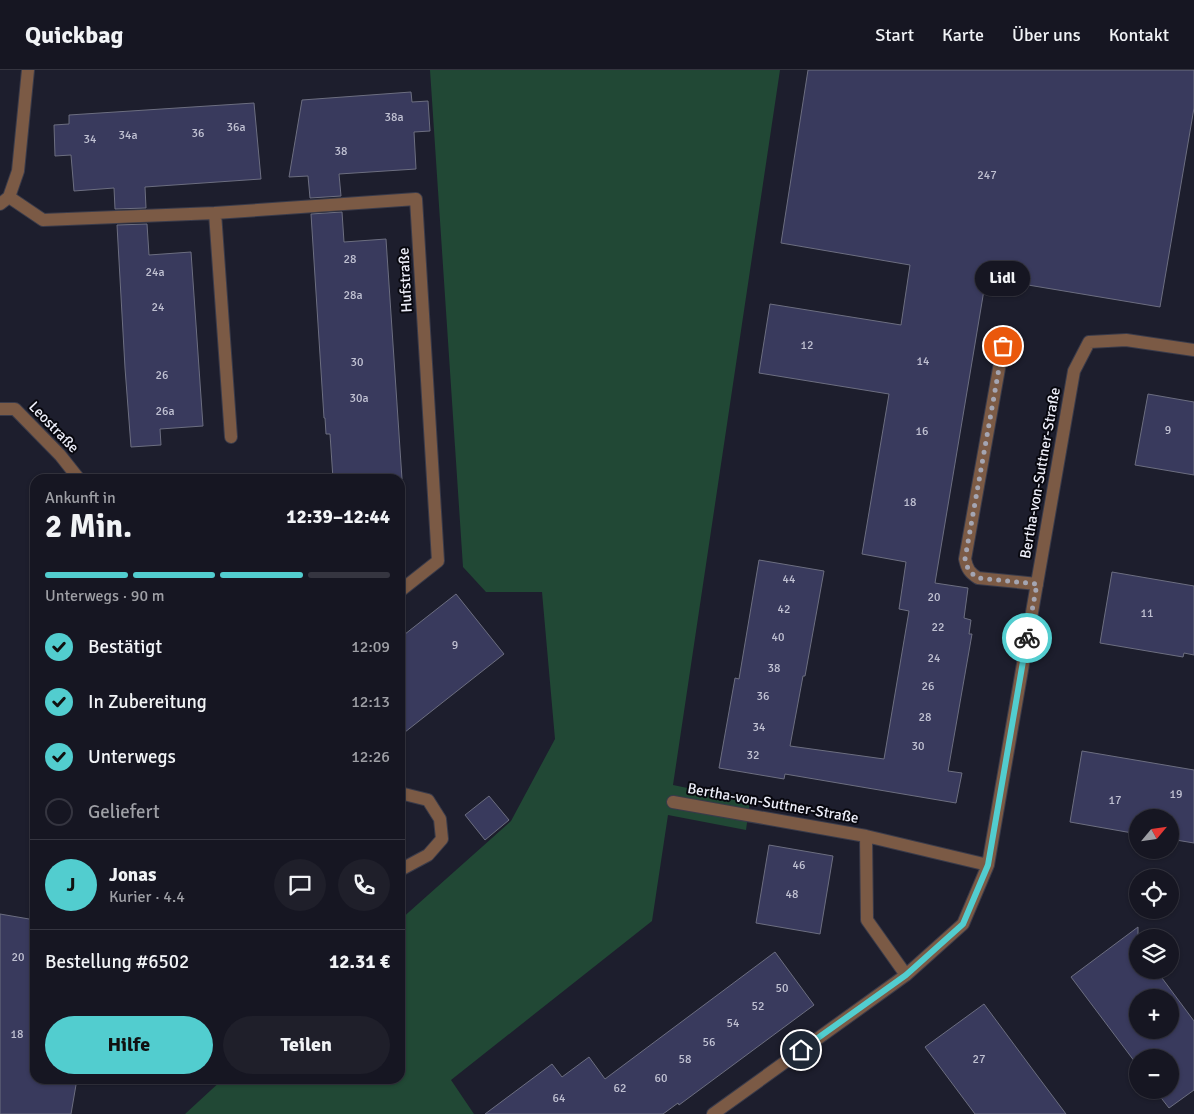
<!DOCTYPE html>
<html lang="de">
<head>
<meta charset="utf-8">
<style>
	body { margin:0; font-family:Signika,sans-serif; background:#1f1f2a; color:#f1f3f6; height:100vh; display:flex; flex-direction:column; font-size:19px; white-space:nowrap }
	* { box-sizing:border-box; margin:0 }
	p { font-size:16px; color:#9e9fa5 }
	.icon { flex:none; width:28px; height:28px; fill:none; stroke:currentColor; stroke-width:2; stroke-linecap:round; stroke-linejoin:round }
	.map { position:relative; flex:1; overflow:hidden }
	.details { position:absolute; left:30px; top:404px; width:375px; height:610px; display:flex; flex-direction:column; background:#161622; border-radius:15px; box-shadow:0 1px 4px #0004,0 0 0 1px #353540 }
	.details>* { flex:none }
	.needle { width:32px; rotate:61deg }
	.fabs { position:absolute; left:1129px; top:739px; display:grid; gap:10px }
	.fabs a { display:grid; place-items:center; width:50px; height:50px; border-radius:50%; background:#161622; box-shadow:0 1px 4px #0004,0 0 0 1px #353540; font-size:25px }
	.pin { position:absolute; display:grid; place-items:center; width:42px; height:42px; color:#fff; margin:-21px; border:2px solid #fff; border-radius:50%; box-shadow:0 1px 5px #0007 }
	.courier { position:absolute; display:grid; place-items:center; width:50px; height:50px; margin:-25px; border:4px solid #52cdcf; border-radius:50%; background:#fff; color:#222; box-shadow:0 1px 6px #0007 }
	.bubble { position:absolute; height:35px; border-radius:18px; background:#161622; box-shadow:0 1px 4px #0004,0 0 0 1px #353540; font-size:16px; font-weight:700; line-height:35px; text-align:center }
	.summary em { font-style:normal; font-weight:700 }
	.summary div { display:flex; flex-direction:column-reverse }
	.summary { display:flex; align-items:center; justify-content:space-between; height:85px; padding:0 15px }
	h1 { font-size:32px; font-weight:700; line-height:38px }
	.bar { display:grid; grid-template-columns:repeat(4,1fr); gap:8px 5px; align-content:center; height:60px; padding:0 15px }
	.bar i { height:6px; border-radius:4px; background:#353540 }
	.bar .active { background:#52cdcf }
	.bar p { grid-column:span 4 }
	.line { display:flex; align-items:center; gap:12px; padding:0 15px; border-top:1px solid #353540 }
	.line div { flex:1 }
	.round { display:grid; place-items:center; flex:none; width:52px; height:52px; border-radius:26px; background:#1f1f2a }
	ol { padding:0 15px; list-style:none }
	li { display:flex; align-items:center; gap:15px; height:55px }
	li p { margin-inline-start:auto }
	li .icon { padding:5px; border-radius:50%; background:#52cdcf; color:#111; stroke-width:4 }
	li:last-child { color:#9e9fa5 }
	li i { width:28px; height:28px; border:2px solid #353540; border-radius:50% }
	.cta { display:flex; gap:10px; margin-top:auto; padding:10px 15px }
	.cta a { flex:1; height:58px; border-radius:30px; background:#52cdcf; color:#111; font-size:20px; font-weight:700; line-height:58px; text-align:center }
	.cta a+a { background:#1f1f2a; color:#f1f3f6 }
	header { display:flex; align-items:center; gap:30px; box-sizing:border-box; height:70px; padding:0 25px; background:#161622; border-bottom:1px solid #353540 }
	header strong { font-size:24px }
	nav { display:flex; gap:28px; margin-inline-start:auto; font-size:18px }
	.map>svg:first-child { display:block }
	.green { fill:#214835 }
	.building { fill:#393a5d; stroke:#6c6e80; fill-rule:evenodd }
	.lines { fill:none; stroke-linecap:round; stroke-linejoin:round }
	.lane-casing { stroke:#3a3b4a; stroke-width:14 }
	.street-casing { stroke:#3a3b4a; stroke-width:14 }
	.lane { stroke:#7b5a45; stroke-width:12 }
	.street { stroke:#7b5a45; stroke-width:12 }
	.done { stroke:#a4a5b2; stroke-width:5; stroke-dasharray:0 9 }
	.route { stroke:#52cdcf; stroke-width:6 }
	.labels { text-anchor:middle; stroke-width:4; stroke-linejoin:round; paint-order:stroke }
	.number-label { font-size:12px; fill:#c0c1d2 }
	.street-label { font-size:15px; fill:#edeef9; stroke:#08080f }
</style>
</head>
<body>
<header>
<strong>Quickbag</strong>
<nav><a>Start</a><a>Karte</a><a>Über uns</a><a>Kontakt</a></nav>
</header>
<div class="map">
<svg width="1194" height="1044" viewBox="0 0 1194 1044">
	<rect width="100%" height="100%" fill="#1d1e2d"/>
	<path class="green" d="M430 0H780L673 715 750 731 746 760 668 745 652 851 451 1010 474 1044H185L223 1009H400V850L511 751 555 669 542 522H486L463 497Z"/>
	<path class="building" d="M808 0H1194V38L1160 237 986 208 935 513 968 518 964 548 971 550 969 564H972L948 701 962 703 956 733 785 704 784 709 719 698 735 608 739 609 759 490 824 501 805 606H803L790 676 884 689 909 541 899 539 906 492 862 484 889 324 759 303 770 234 901 255 910 195 781 173Z
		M411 22 412 32 428 31 430 61 414 62 416 99 339 104 341 126 310 128 308 106 289 107 302 30Z
		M254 33 261 109 145 117 146 138 115 139 114 118 74 121 71 85 55 86 54 55 69 54V45Z
		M342 142 344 172 386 169 402 409H333L330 364H326L325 348H324L311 144Z
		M147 154 149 185 191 182 203 356 160 359 161 375 131 377 125 298 117 155Z
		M1148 324 1194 332V405L1135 395Z
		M1112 502 1194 516V585L1184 583 1183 587 1100 573Z
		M456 524 504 584 400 666V568Z
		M1082 681 1194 700V773L1170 769V748H1138V764L1070 752Z
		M489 726 509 750 485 770 465 745Z
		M769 775 833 786 820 864 756 853Z
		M0 844 35 850V1009H77L71 1044H0Z
		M1138 857V900H1156L1194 951V1020L1169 1038 1155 1020H1170V988H1138V996L1071 907ZM1138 928H1170V960H1138Z
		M775 882 814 935 679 1035 678 1033 663 1044H485L552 994 562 1007 589 987 605 1009Z
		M984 934 1033 1000 1066 1044H975L925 977Z"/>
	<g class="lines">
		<g class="lane-casing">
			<path id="lane" d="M1003 276 965 489C967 499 970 503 978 508L1037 514"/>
		</g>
		<g class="street-casing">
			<path id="street" d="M9 127 43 150 215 143 416 129 438 491 400 521
				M0 134 9 127 18 101 28 0
				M215 143 231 367
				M0 339H15L60 385 79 409
				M400 723 428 730 440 749 442 769 428 785 400 800
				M673 732 866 766 988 795
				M866 766 867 850 906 905
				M713 1044 906 905 963 854 988 795 1074 301 1089 272 1126 270 1194 280"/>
		</g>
		<use href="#lane" class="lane"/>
		<use href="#street" class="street"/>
	</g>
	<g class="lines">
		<path class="done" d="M1003 276 965 489C967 499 970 503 978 508L1037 514 1027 568"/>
		<path class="route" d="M801 980 906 905 963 854 988 795 1027 568"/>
	</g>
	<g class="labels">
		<g class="number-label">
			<text x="394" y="51">38a</text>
			<text x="236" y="61">36a</text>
			<text x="198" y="67">36</text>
			<text x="128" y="69">34a</text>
			<text x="90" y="73">34</text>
			<text x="341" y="85">38</text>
			<text x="987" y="109">247</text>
			<text x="350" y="193">28</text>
			<text x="155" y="206">24a</text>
			<text x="353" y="229">28a</text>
			<text x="158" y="241">24</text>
			<text x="807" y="279">12</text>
			<text x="923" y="295">14</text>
			<text x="357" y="296">30</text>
			<text x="162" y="309">26</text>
			<text x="359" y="332">30a</text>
			<text x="165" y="345">26a</text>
			<text x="1168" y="364">9</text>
			<text x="922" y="365">16</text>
			<text x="910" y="436">18</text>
			<text x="789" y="513">44</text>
			<text x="934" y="531">20</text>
			<text x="784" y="543">42</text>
			<text x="1147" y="547">11</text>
			<text x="938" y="561">22</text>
			<text x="778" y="571">40</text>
			<text x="455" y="579">9</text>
			<text x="934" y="592">24</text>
			<text x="774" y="602">38</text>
			<text x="928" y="620">26</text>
			<text x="763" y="630">36</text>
			<text x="925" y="651">28</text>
			<text x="759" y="661">34</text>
			<text x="918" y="680">30</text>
			<text x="753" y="689">32</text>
			<text x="1176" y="728">19</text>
			<text x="1115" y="734">17</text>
			<text x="799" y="799">46</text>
			<text x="792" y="828">48</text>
			<text x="18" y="891">20</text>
			<text x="782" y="922">50</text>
			<text x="758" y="940">52</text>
			<text x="733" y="957">54</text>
			<text x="17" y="968">18</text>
			<text x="709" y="976">56</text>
			<text x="685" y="993">58</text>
			<text x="979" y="993">27</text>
			<text x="661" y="1012">60</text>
			<text x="620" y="1022">62</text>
			<text x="559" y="1032">64</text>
		</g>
		<g class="street-label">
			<text transform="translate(405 210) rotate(-93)" y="5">Hufstraße</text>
			<text transform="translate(54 357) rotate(46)" y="5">Leostraße</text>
			<text transform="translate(1040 403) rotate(-80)" y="5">Bertha-von-Suttner-Straße</text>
			<text transform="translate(773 733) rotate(10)" y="5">Bertha-von-Suttner-Straße</text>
		</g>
	</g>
</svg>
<div class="fabs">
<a><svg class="needle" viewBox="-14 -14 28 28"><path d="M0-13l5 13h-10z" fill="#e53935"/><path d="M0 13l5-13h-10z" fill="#9e9fa5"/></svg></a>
<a><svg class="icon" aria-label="locate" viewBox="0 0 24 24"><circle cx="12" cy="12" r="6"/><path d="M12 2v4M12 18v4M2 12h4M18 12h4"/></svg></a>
<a><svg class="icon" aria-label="layers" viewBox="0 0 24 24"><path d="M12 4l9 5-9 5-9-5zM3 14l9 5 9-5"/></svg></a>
<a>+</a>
<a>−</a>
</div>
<div class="pin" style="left:1003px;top:276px;background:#ea580c"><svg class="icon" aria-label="bag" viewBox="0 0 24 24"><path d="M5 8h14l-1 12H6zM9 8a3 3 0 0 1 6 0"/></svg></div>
<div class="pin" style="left:801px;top:980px;background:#1f2937"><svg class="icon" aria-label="home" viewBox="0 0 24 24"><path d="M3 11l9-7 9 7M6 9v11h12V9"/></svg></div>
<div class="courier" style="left:1027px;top:568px"><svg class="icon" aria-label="bike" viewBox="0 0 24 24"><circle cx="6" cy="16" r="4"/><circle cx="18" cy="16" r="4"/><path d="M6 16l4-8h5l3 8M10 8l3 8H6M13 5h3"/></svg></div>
<div class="bubble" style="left:975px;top:191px;width:55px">Lidl</div>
<section class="details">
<div class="summary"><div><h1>2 Min.</h1><p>Ankunft in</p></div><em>12:39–12:44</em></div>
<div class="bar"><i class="active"></i><i class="active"></i><i class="active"></i><i></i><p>Unterwegs · 90 m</p></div>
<ol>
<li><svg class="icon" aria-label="check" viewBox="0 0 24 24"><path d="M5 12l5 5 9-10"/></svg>Bestätigt<p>12:09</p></li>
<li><svg class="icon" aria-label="check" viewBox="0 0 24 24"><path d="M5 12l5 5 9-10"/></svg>In Zubereitung<p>12:13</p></li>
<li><svg class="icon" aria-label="check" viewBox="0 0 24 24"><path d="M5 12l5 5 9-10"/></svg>Unterwegs<p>12:26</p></li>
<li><i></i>Geliefert</li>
</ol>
<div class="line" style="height:90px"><b class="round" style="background:#52cdcf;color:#111">J</b><div><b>Jonas</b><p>Kurier · 4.4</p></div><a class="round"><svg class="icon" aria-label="chat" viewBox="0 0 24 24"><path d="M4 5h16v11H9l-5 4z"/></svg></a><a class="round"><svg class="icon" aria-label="phone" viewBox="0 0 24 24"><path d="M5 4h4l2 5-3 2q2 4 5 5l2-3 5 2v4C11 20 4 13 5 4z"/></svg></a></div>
<div class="line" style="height:65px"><div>Bestellung #6502</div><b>12.31 €</b></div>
<div class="cta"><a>Hilfe</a><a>Teilen</a></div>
</section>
</div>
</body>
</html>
